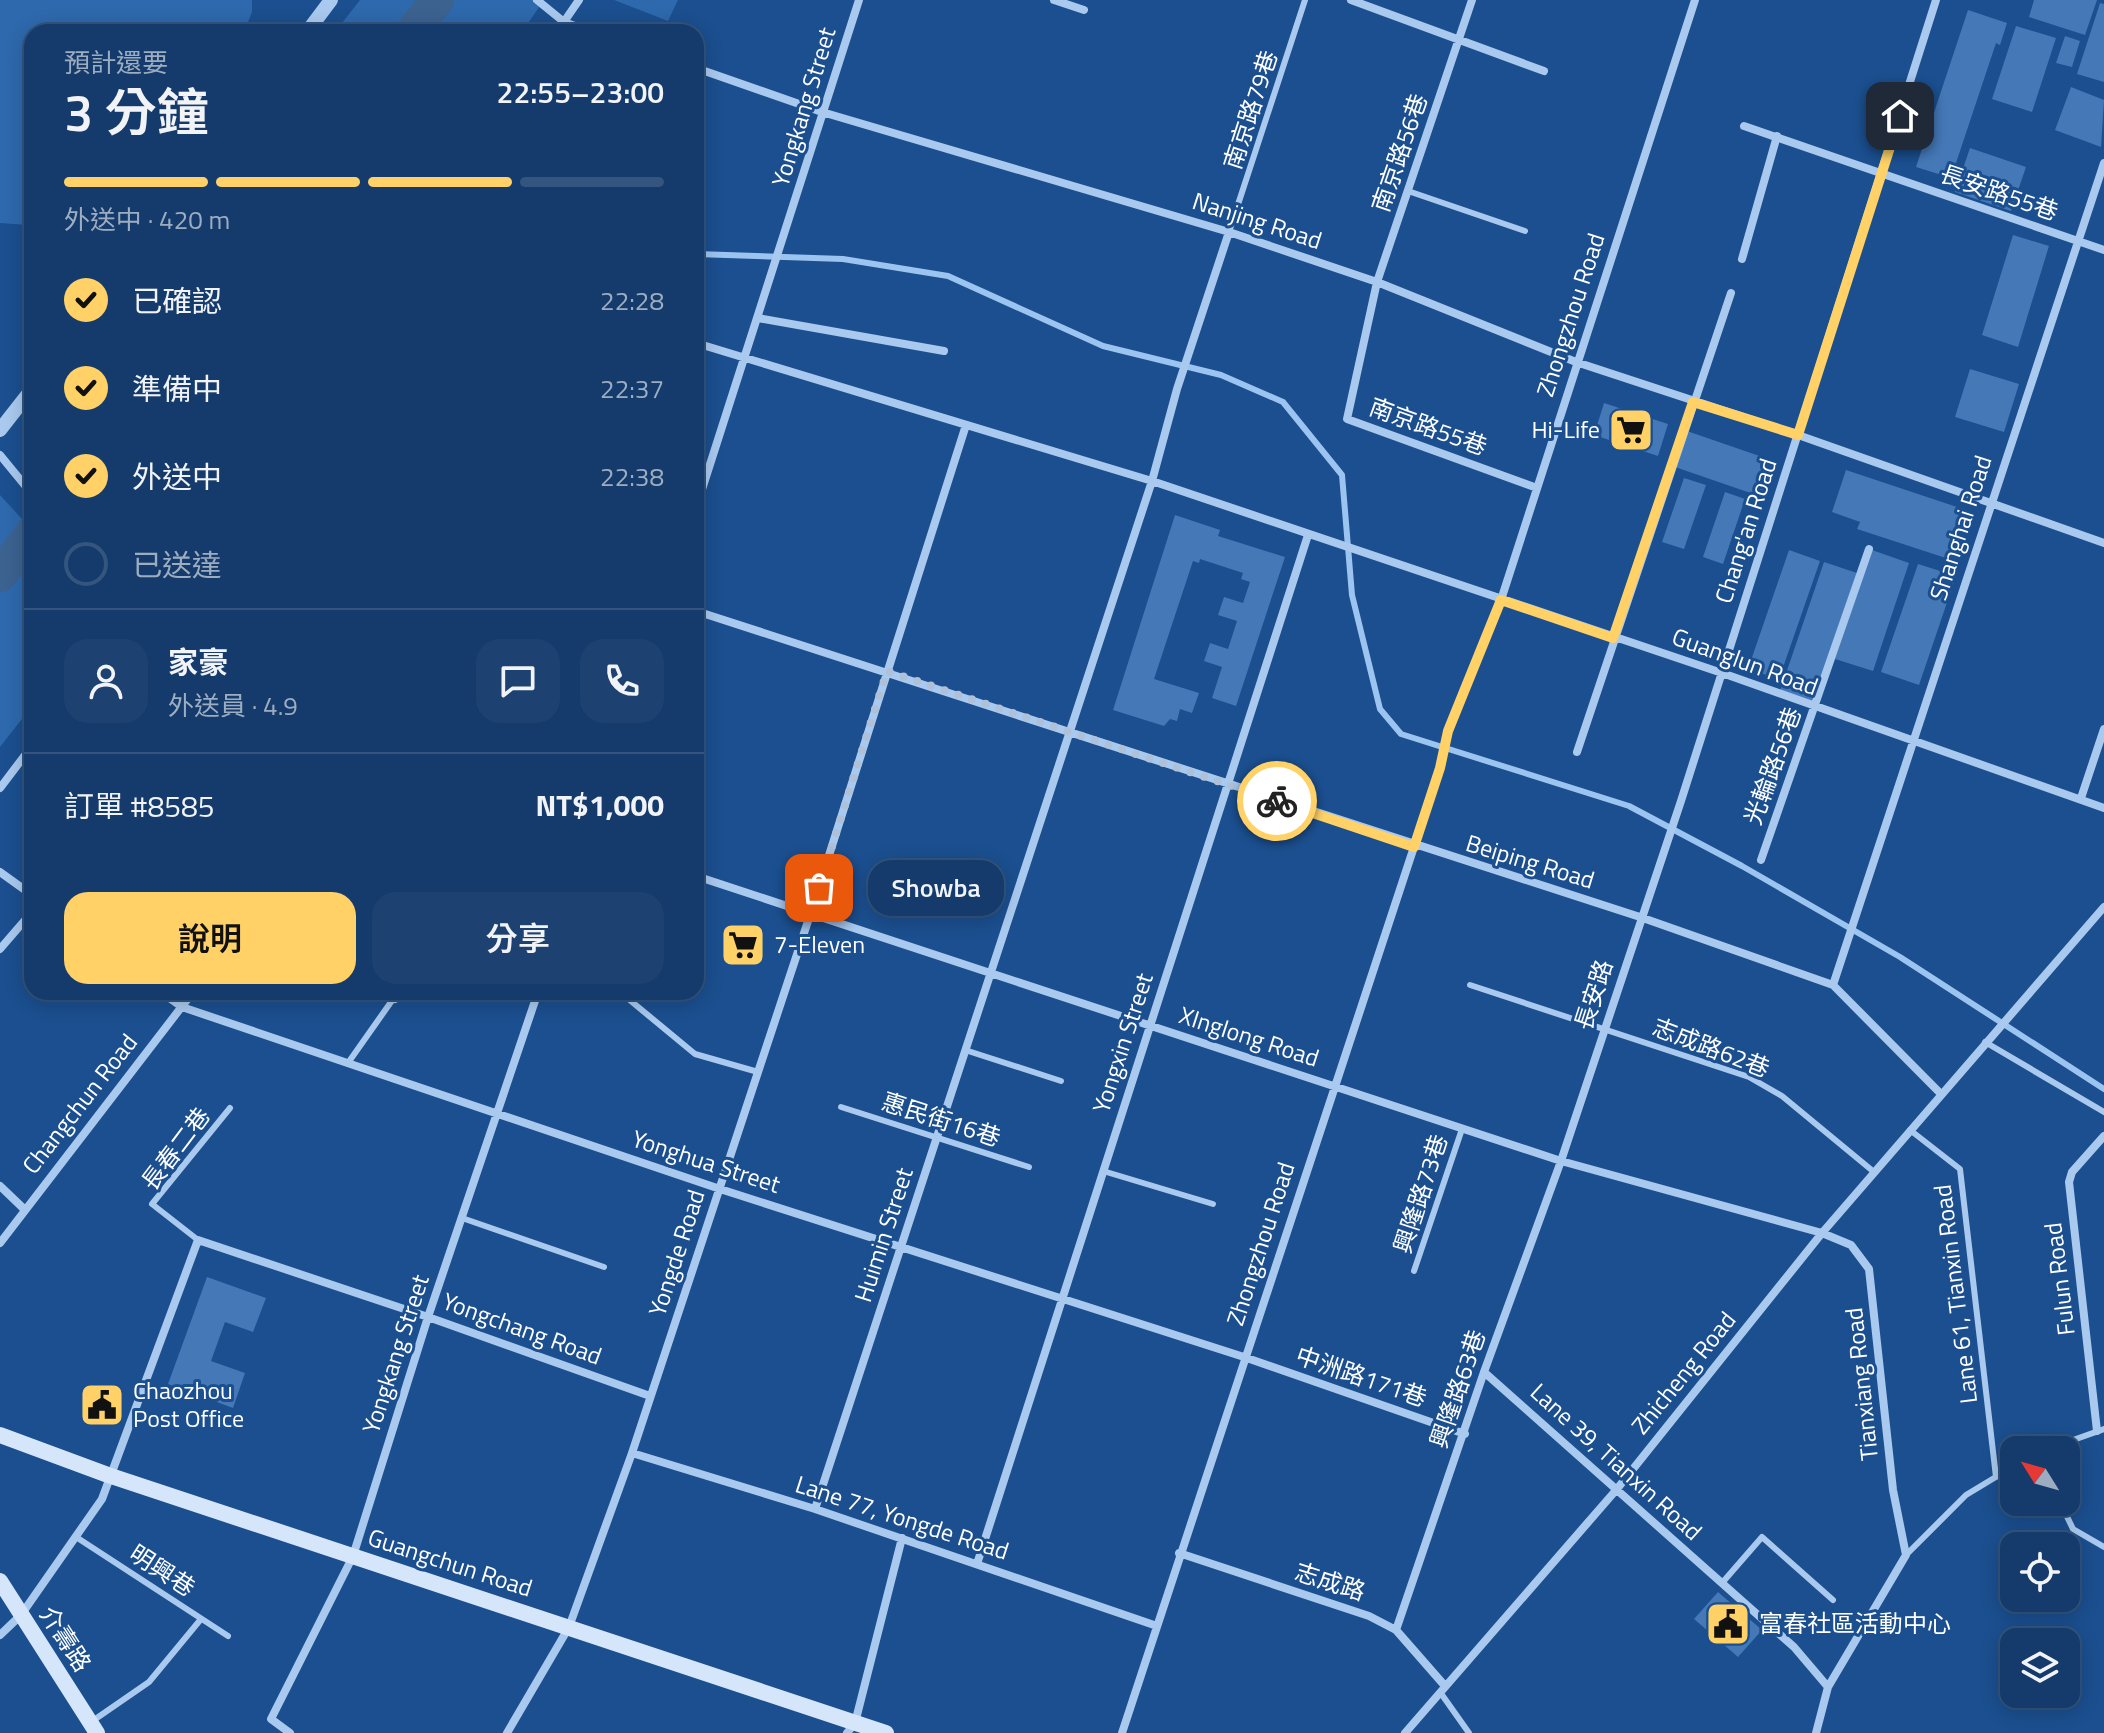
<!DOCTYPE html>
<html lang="zh-TW">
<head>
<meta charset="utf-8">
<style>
	body { margin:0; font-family:"Titillium Web","Noto Sans TC",sans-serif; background:#1d4271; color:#f1f3f6; height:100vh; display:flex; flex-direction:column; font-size:30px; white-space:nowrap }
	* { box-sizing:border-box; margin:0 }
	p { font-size:26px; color:#9dadc1 }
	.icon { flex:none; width:44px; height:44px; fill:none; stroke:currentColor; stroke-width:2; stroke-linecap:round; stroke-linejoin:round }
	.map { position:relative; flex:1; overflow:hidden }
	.sheet { position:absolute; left:24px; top:24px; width:680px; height:976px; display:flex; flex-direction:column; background:#143b6b; border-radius:24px; box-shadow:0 4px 20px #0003,0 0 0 2px #33557e }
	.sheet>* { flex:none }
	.needle { width:52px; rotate:307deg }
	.buttons { position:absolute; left:2000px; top:1436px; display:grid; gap:16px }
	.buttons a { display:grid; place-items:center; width:80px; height:80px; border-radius:16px; background:#143b6b; box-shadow:0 4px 20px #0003,0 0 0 2px #33557e; font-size:40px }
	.pin { position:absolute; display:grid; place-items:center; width:68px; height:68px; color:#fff; margin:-34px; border-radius:16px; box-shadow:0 4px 12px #0006 }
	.courier { position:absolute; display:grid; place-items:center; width:80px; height:80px; margin:-40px; border:6px solid #ffd166; border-radius:50%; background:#fff; color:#222; box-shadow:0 2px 10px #0007 }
	.bubble { position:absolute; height:56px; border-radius:24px; background:#143b6b; box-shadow:0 4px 20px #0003,0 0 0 2px #33557e; font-size:26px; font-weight:600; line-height:56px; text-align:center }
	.head em { font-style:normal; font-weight:600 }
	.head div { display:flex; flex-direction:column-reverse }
	.head { display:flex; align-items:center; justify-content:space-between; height:136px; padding:0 40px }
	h1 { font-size:52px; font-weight:600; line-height:60px }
	.bar { display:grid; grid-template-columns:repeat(4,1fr); gap:12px 8px; align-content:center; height:96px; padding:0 40px }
	.bar i { height:10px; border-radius:6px; background:#33557e }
	.bar .current { background:#ffd166 }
	.bar p { grid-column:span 4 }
	.line { display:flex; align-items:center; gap:20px; padding:0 40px; border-top:2px solid #33557e }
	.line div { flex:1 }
	.round { display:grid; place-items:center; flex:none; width:84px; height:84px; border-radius:24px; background:#1d4271 }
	ol { padding:0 40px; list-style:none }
	li { display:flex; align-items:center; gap:24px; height:88px }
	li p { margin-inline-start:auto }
	li .icon { padding:8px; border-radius:50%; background:#ffd166; color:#111; stroke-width:4 }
	li:last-child { color:#9dadc1 }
	li i { width:44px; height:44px; border:4px solid #33557e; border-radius:50% }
	.button { display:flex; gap:16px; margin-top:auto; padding:16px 40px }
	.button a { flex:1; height:92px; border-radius:24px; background:#ffd166; color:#111; font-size:32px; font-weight:600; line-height:92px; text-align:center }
	.button a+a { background:#1d4271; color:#f1f3f6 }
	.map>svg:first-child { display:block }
	.green { fill:#2e69ad }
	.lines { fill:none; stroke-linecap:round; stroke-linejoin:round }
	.stream { stroke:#9cc4f0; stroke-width:6 }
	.river { stroke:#3c6290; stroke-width:34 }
	.building { fill:#4478b7 }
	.service { stroke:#a9c9ee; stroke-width:6 }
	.minor { stroke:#a9c9ee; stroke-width:8 }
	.tertiary { stroke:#a9c9ee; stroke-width:14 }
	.secondary { stroke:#d6e6fa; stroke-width:16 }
	.done { stroke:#afc1d8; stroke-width:8; stroke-dasharray:0 14.4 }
	.route { stroke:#ffd166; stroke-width:10 }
	.labels { text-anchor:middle; stroke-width:6; stroke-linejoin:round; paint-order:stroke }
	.street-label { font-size:24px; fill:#fff; stroke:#1b4f8f }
	.poi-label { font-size:24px; fill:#fff; stroke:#1b4f8f; text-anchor:start }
</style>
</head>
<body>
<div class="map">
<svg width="2104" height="1733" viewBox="0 0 2104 1733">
	<rect width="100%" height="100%" fill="#1b4f8f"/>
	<path class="green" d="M0 0H252V12L244 32H32V225H28L0 223Z
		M360 0H544L522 32H335Z
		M614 0H678L668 21Z
		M0 495 32 530V706L0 747Z"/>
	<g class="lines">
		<path class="stream" d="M696 254 843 259 948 276 1103 346 1221 375 1283 402 1342 475 1352 595 1380 709 1401 734 1629 806 1742 866 1900 957 2104 1089"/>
		<path class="river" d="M412 32 437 0
			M0 575 32 533"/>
	</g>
	<path class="building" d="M2034 0H2097L2085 35 2029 17Z
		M2100 3 2104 4V82L2077 74Z
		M1968 10 2007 23 2000 45 1996 43 1951 178 1916 167Z
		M2016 26 2056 38 2032 112 1992 99Z
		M2065 36 2080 41 2072 67 2056 63Z
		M2071 87 2104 100 2101 147 2055 130Z
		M1970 148 2026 167 2011 211 1955 192Z
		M2013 235 2049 246 2018 347 1982 335Z
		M1970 369 2019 384 2004 432 1955 417Z
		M1604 403 1668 424 1658 456 1594 435Z
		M1687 431 1774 461 1762 497 1675 467Z
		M1846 470 1966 510 1972 522 1958 562 1857 529 1860 522 1832 512Z
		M1684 478 1706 485 1684 549 1662 542Z
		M1725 492 1745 499 1723 564 1703 557Z
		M1175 515 1220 530 1218 536 1285 557 1236 706 1212 698 1222 667 1204 661 1210 643 1228 649 1237 621 1218 615 1224 597 1243 603 1250 582 1241 579 1243 573 1200 559 1199 563 1193 561 1154 679 1199 693 1192 713 1180 709 1177 721 1170 719 1164 726 1113 710Z
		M1789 550 1820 561 1779 679 1748 669Z
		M1872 550 1909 563 1873 671 1835 659Z
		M1824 562 1857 573 1813 702 1780 691Z
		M1918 564 1956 576 1919 685 1881 672Z
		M207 1277 266 1298 253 1332 225 1322 211 1361 245 1373 233 1408 168 1384Z
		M1718 1592 1762 1630 1738 1657 1694 1619Z"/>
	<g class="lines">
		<path class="service" d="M1408 191 1525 231
			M1229 232 1305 0
			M1470 985 1749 1077 1782 1096 1874 1172
			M620 992 695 1054 758 1072
			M1985 1042 2104 1112
			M965 1050 1061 1081
			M348 1063 398 992
			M841 1107 1029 1167
			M1910 1130 1960 1169 1996 1477
			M1103 1171 1213 1204
			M462 1218 604 1267
			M198 1240 152 1204 230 1108
			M1414 1271 1462 1129
			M2045 1450 2104 1429
			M2060 1502 2073 1529 2104 1547
			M76 1537 228 1636
			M1906 1555 1966 1495 2014 1466
			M1722 1583 1762 1537 1833 1600
			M1440 1692 1469 1733
			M91 1722 149 1682 201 1619"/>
		<path class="minor" d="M537 0 564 22 591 32
			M1054 0 1084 10
			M1351 0 1544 71
			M1472 0 1377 282 1347 419 1537 488
			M557 32 579 0
			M696 68 822 112 1229 232 1377 282 1576 362 1798 435 2104 543
			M1744 126 2104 250
			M1742 259 1777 136
			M758 318 944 351
			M696 343 1152 481 1722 673 2104 808
			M0 455 32 494
			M696 508 859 0
			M696 611 1640 917 1833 985 1941 1094
			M1577 752 1731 293
			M0 788 32 746
			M2081 798 2104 729
			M1761 860 1869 549
			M0 872 32 895
			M696 876 1561 1161 1822 1233 1851 1245 1869 1269 1893 1490 1906 1555 1828 1687 1816 1733
			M0 949 32 912
			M1833 985 2104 163
			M161 992 182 1007 720 1189 1244 1357 1465 1434
			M386 992 395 999
			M0 1186 23 1208
			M0 1243 193 992
			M1484 1372 1794 1647 1828 1687
			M2097 1431 2069 1182 2072 1172 2104 1136
			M632 1453 815 1509 1157 1626
			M815 1509 1152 481 1177 389 1229 232
			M1179 1553 1369 1616 1396 1630 1445 1686
			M977 1564 1308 535
			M1396 1630 1484 1372 1561 1161 1681 801 1936 0
			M0 1635 21 1615 102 1499 198 1240 428 1317 650 1396
			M290 1733 271 1719 353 1556 428 1317 538 992
			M507 1733 569 1627 632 1453 810 915 966 425
			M847 1733 855 1723 902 1538
			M1122 1733 1440 768 1448 731 1501 600 1695 0
			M1405 1733 1617 1489 1822 1233 2104 907"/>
		<path class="tertiary" d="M307 32 331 0
			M0 430 32 389"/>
		<path class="secondary" d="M0 1435 108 1475 886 1733
			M0 1581 97 1733"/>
	</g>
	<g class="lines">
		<path class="done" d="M819 888 887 671 1277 801"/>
		<path class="route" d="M1277 801 1414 847 1440 768 1448 731 1501 600 1613 638 1693 402 1798 435 1900 116"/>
	</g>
	<defs>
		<g id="supermarket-square" transform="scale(2.3)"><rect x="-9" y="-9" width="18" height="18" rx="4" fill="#ffd166" stroke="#1b4f8f"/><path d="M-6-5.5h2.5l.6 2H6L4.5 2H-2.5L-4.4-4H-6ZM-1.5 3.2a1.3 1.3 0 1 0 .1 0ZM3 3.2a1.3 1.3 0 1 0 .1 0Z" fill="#111"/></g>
		<g id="civic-square" transform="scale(2.3)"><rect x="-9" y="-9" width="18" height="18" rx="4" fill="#ffd166" stroke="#1b4f8f"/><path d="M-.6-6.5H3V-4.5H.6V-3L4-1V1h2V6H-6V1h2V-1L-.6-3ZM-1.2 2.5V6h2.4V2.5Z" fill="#111"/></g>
	</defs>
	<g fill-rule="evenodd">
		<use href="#supermarket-square" x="1631" y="430"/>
		<use href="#supermarket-square" x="743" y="945"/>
		<use href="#civic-square" x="102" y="1405"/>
		<use href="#civic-square" x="1728" y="1624"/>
	</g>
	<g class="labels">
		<g class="street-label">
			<text transform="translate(804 107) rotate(-73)" y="8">Yongkang Street</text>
			<text transform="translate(1251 110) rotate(-72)" y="8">南京路79巷</text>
			<text transform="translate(1400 153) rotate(-71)" y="8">南京路56巷</text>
			<text transform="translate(1999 193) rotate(19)" y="8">長安路55巷</text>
			<text transform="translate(1257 221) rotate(18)" y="8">Nanjing Road</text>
			<text transform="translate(1571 315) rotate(-72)" y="8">Zhongzhou Road</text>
			<text transform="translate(1428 427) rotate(20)" y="8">南京路55巷</text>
			<text transform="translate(1961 528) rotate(-72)" y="8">Shanghai Road</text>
			<text transform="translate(1746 531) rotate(-72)" y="8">Chang'an Road</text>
			<text transform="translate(1745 662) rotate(20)" y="8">Guanglun Road</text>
			<text transform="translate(1773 766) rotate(-70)" y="8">光輪路56巷</text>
			<text transform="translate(1530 862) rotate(17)" y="8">Beiping Road</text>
			<text transform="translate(1594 995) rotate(-72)" y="8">長安路</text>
			<text transform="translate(1249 1037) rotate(18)" y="8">XInglong Road</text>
			<text transform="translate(1123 1043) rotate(-72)" y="8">Yongxin Street</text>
			<text transform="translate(1711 1048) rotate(21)" y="8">志成路62巷</text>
			<text transform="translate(80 1104) rotate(-52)" y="8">Changchun Road</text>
			<text transform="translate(941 1120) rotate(18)" y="8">惠民街16巷</text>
			<text transform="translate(176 1149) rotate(-53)" y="8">長春二巷</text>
			<text transform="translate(706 1162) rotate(18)" y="8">Yonghua Street</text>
			<text transform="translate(1421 1194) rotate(-72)" y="8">興隆路73巷</text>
			<text transform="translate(884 1235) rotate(-72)" y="8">Huimin Street</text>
			<text transform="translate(1261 1244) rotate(-72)" y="8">Zhongzhou Road</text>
			<text transform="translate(677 1253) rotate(-72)" y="8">Yongde Road</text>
			<text transform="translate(2060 1279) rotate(-97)" y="8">Fulun Road</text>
			<text transform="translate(1956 1294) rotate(-97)" y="8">Lane 61, Tianxin Road</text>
			<text transform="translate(522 1329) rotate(20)" y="8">Yongchang Road</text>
			<text transform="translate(396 1354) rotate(-72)" y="8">Yongkang Street</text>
			<text transform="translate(1684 1373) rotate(-51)" y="8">Zhicheng Road</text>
			<text transform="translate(1361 1377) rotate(19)" y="8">中洲路171巷</text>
			<text transform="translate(1862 1384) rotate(-96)" y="8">Tianxiang Road</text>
			<text transform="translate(1458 1389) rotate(-71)" y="8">興隆路63巷</text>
			<text transform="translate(1616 1462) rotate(42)" y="8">Lane 39, Tianxin Road</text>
			<text transform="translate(902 1518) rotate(18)" y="8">Lane 77, Yongde Road</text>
			<text transform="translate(450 1563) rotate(18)" y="8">Guangchun Road</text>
			<text transform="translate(162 1571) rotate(33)" y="8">明興巷</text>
			<text transform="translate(1330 1582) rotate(18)" y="8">志成路</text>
			<text transform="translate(65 1639) rotate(57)" y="8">介壽路</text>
		</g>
		<g class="poi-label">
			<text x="1600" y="438" text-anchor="end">Hi-Life</text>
			<text x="774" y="953">7-Eleven</text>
			<text x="133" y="1399">Chaozhou<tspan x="133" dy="28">Post Office</tspan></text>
			<text x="1759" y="1632">富春社區活動中心</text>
		</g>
	</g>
</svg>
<div class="buttons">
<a><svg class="needle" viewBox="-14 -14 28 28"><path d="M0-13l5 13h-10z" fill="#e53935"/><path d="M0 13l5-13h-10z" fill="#9dadc1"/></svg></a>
<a><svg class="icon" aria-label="locate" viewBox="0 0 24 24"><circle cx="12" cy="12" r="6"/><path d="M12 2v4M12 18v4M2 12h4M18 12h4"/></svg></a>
<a><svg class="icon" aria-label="layers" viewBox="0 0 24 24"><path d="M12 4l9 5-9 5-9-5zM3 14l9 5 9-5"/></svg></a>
</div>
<div class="pin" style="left:819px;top:888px;background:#ea580c"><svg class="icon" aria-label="bag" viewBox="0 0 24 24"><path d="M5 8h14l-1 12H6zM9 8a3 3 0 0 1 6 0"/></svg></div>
<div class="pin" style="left:1900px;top:116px;background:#1f2937"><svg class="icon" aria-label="home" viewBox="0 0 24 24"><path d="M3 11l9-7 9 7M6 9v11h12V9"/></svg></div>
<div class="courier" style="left:1277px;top:801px"><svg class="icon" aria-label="bike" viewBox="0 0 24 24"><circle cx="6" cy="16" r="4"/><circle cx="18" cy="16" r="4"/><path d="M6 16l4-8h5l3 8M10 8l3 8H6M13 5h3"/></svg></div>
<div class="bubble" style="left:868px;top:860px;width:136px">Showba</div>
<section class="sheet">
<div class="head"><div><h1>3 分鐘</h1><p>預計還要</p></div><em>22:55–23:00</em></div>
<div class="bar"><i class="current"></i><i class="current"></i><i class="current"></i><i></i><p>外送中 · 420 m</p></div>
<ol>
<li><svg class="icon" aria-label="check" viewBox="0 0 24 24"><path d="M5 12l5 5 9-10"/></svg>已確認<p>22:28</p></li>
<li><svg class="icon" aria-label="check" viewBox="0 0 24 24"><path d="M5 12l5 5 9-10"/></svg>準備中<p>22:37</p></li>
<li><svg class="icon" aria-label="check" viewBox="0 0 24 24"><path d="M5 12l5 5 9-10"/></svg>外送中<p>22:38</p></li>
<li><i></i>已送達</li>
</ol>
<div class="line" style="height:144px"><a class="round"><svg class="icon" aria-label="person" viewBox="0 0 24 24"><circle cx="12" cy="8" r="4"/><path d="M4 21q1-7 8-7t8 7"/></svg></a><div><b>家豪</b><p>外送員 · 4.9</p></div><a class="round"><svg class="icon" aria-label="chat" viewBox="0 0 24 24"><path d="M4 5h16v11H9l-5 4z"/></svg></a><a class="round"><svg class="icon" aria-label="phone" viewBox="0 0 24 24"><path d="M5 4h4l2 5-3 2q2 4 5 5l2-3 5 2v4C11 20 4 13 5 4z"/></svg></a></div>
<div class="line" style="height:104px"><div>訂單 #8585</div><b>NT$1,000</b></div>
<div class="button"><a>說明</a><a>分享</a></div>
</section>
</div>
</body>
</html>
